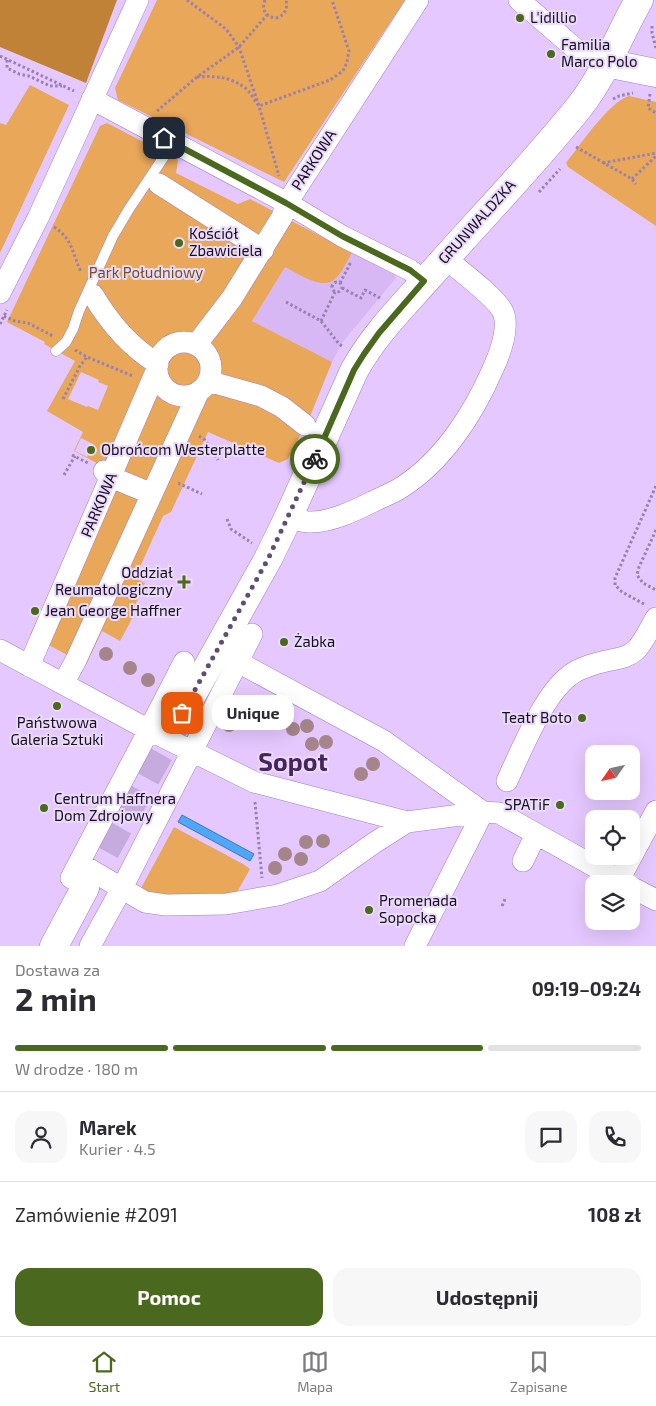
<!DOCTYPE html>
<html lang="pl">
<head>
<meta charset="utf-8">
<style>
	body { margin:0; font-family:"Exo 2",sans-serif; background:#f7f7f7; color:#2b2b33; height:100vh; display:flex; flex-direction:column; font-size:19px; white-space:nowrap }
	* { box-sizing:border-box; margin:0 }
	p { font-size:16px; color:#7c7c81 }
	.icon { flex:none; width:28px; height:28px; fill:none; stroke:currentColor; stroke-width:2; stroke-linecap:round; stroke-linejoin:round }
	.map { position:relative; height:946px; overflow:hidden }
	.panel { display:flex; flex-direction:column; background:#fff; flex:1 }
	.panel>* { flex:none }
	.needle { width:32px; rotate:236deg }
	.controls { position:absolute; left:585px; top:745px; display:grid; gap:10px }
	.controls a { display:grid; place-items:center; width:55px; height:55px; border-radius:10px; background:#fff; box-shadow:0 5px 20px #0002; font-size:25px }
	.pin { position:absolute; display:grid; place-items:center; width:42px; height:42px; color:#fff; margin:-21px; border-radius:10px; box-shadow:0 2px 8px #0006 }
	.courier { position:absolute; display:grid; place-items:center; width:50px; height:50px; margin:-25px; border:4px solid #4b691e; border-radius:50%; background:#fff; color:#222; box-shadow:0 1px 6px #0007 }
	.bubble { position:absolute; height:35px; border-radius:15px; background:#fff; box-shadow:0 5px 20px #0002; font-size:16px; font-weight:700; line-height:35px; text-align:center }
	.summary em { font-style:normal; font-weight:700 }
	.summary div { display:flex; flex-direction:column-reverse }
	.summary { display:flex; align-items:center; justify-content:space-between; height:85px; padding:0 15px }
	h1 { font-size:32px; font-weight:700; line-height:38px }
	.bar { display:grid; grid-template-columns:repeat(4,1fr); gap:8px 5px; align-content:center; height:60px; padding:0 15px }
	.bar i { height:6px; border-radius:4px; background:#e1e1e2 }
	.bar .active { background:#4b691e }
	.bar p { grid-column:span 4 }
	.line { display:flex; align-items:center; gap:12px; padding:0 15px; border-top:1px solid #e1e1e2 }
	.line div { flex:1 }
	.round { display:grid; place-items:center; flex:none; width:52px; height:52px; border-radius:15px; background:#f7f7f7 }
	.button { display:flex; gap:10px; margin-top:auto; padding:10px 15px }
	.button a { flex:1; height:58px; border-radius:15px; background:#4b691e; color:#fff; font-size:20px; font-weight:700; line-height:58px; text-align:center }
	.button a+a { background:#f7f7f7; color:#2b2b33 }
	.tabs { display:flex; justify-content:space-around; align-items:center; height:70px; border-top:1px solid #e1e1e2; background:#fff; font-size:14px; color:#7c7c81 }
	.tabs a { display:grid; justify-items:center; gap:2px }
	.tabs .active { color:#4b691e }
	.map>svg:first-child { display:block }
	.built { fill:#d8b8f4 }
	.green { fill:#e9a75a; fill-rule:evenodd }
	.forest { fill:#bf8237 }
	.water { fill:#4ea7f7; stroke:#3e78b8 }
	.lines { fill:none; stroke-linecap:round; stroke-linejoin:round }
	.secondary-tunnel { stroke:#c6acde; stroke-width:28; stroke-dasharray:28 14; stroke-linecap:butt }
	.lane-casing { stroke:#a17ebe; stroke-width:11 }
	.street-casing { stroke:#a17ebe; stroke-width:22 }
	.secondary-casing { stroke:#a17ebe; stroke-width:29 }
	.path { stroke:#9881ad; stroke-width:3; stroke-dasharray:2.5 2.5; stroke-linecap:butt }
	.lane { stroke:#fff; stroke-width:10 }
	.street { stroke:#fff; stroke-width:21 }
	.secondary { stroke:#fff; stroke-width:28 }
	.tree { fill:#a58589 }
	.done { stroke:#604d71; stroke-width:5; stroke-dasharray:0 9 }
	.route { stroke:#4b691e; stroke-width:6 }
	.poi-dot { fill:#4b691e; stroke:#eadcf8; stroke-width:2 }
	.labels { text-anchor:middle; stroke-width:4; stroke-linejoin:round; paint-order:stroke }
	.poi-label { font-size:15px; fill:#190b24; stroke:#eadcf8; text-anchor:start }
	.street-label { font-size:15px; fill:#190b24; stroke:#eadcf8 }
	.park-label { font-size:15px; fill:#704f28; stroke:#eadcf8 }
	.town-label { font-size:25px; font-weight:bold; fill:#46255e; stroke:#eadcf8 }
</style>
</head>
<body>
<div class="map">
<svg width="656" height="946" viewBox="0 0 656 946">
	<rect width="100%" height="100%" fill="#e5c8ff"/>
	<path class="built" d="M307 229 395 275 396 278 342 343 332 362 252 321Z"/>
	<path class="green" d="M157 0H405L284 182 118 100 115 88Z
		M30 85 69 105 0 253V123L6 125Z
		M629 96 656 102V226L568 167 566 163C580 145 609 102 629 96Z
		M107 123 178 160 176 173 238 204 250 199 352 253C347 261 342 273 335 279 323 291 297 273 285 267L252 321 332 362 311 414 288 459 279 463 208 432 171 512 163 516 135 578 145 583 134 608 135 613 120 641 102 631 86 665 30 635 106 468 74 451 83 432 47 411 75 361 44 344 45 342 7 322 100 126ZM81 372 99 380 98 382 108 386 98 410 88 406 87 407 68 399ZM81 438 93 444 87 457 75 451Z
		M174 827 243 864 250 869 236 894 154 896 140 890Z"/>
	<path class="forest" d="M0 0H117L86 83 0 47Z"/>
	<path class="water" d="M182 815 254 854 250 861 178 822Z"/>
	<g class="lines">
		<path class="secondary-tunnel" d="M85 888 182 713"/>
		<g class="lane-casing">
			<path id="lane" d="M56 351 66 342 73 329 79 311 113 236 129 209 173 143"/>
		</g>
		<g class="street-casing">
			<path id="street" d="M519 0 578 51 606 63
				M92 99 287 203 342 236 410 270 424 281
				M159 184 263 250
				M0 293 38 218 138 0
				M93 295C109 322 130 347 158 364
				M157 369a27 27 0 1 1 54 0a27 27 0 1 1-54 0Z
				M196 345 232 298 282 217 287 203 418 0
				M208 381 261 396 282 407 305 425
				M104 471 111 477 152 494
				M288 518C295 519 303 522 311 522 331 522 354 511 372 502 382 497 393 493 402 487 443 461 473 414 492 371 499 356 510 328 503 312 496 297 459 270 445 258
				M0 650 149 730 254 782 407 822 483 812 499 813 626 884
				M238 662 384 741 483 812
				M29 666 157 369
				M63 684 76 660 199 391
				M507 781C521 751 543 696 569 676 580 667 597 663 611 660 621 658 628 657 636 650 644 642 650 628 656 618
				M523 861 536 834
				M79 863 145 902 166 905 226 904 278 895 320 881 374 843 407 822
				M71 878 149 730 184 662
				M619 880 656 811
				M631 887 656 900
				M90 946 122 888 252 634
				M415 946 483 812"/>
		</g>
		<g class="secondary-casing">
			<path id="secondary" d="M606 63 656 73
				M182 713 268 559 288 518 354 371C373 336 401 308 427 279 478 221 532 166 580 106 605 74 619 35 639 0
				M54 946 85 888"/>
		</g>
		<path class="path" d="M187 0 226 29 239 47 259 106 279 176
			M265 0C261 10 266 17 276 18 285 15 288 9 286 0
			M652 26V33L656 48
			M0 56 74 91
			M7 60V68L19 74 29 76 50 86H62
			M197 77C215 76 228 76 244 87 250 91 254 100 259 106L330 80 343 71 347 62 349 51 332 0
			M650 94 648 108 656 113
			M613 99 619 96 633 93
			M157 111 197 77 239 47 267 15
			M576 147 632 179 636 184
			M603 163 656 153
			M632 179 656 156
			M539 192 560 169
			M54 227C73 239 72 253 81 272
			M332 287a5 5 0 1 1 10 0a5 5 0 1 1-10 0Z
			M340 283 351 262
			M342 288 361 298 365 290 380 298
			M286 302 321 321 339 344 342 346
			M4 316 15 321 28 323 53 336
			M321 321 335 292
			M0 324 7 310
			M75 350 87 357 133 376
			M63 399 80 366 87 357
			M199 436 205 440 218 460
			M72 455 88 463
			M64 475 75 456
			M178 483 202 494
			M227 519 231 529 252 543
			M656 530 639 567 637 575 643 583 656 590
			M644 604 622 592 615 585V578L656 486
			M255 802 262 878
			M502 906 505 899"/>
		<use href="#lane" class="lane"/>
		<use href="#street" class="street"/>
		<use href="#secondary" class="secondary"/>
	</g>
	<g class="tree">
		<circle cx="106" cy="654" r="7"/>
		<circle cx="130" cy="668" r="7"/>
		<circle cx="148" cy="680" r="7"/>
		<circle cx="245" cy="708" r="7"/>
		<circle cx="261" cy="710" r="7"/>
		<circle cx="285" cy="714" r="7"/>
		<circle cx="272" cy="722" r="7"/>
		<circle cx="229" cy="725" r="7"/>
		<circle cx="307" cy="726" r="7"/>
		<circle cx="293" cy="729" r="7"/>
		<circle cx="326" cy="742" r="7"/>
		<circle cx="312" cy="744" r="7"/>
		<circle cx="373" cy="764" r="7"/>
		<circle cx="361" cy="774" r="7"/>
		<circle cx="323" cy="841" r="7"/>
		<circle cx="306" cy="842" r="7"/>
		<circle cx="285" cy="854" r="7"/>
		<circle cx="301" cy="859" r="7"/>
		<circle cx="275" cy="868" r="7"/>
	</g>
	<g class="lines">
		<path class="done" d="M182 713 268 559 315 459"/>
		<path class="route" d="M164 138 286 203 342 236 410 270 424 281 379 333 364 354 354 370 315 459"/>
	</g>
	<g class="poi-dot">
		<circle cx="520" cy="18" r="5"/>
		<circle cx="551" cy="54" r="5"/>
		<circle cx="179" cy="243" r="5"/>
		<circle cx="91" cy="450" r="5"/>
		<path d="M181.5 574.5h5v5h5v5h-5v5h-5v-5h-5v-5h5z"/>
		<circle cx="35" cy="611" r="5"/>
		<circle cx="284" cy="642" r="5"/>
		<circle cx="57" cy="706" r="5"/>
		<circle cx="582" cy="718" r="5"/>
		<circle cx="560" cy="805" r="5"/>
		<circle cx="44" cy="808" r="5"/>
		<circle cx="369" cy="910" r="5"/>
	</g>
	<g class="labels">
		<g class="poi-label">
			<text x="530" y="23">L'idillio</text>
			<text x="561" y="50">Familia<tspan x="561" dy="17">Marco Polo</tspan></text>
			<text x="189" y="239">Kościół<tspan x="189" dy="17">Zbawiciela</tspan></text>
			<text x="101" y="455">Obrońcom Westerplatte</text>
			<text x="173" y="578" text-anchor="end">Oddział<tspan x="173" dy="17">Reumatologiczny</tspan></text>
			<text x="45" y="616">Jean George Haffner</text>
			<text x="294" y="647">Żabka</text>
			<text x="572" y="723" text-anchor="end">Teatr Boto</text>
			<text x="57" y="728" text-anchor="middle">Państwowa<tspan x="57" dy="17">Galeria Sztuki</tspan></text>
			<text x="54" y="804">Centrum Haffnera<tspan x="54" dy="17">Dom Zdrojowy</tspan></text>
			<text x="550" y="810" text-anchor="end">SPATiF</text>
			<text x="379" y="906">Promenada<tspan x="379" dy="17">Sopocka</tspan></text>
		</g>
		<g class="street-label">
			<text transform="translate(314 160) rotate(-57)" y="5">PARKOWA</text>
			<text transform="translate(477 222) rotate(-48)" y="5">GRUNWALDZKA</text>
			<text transform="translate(99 505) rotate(-67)" y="5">PARKOWA</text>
		</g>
		<g class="park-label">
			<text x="146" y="278">Park Południowy</text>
		</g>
		<g class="town-label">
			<text x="293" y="771">Sopot</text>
		</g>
	</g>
</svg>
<div class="controls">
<a><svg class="needle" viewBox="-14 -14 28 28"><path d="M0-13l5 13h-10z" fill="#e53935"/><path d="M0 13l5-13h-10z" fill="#7c7c81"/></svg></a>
<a><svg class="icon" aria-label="locate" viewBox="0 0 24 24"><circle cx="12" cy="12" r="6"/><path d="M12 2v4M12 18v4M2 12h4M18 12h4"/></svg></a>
<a><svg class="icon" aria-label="layers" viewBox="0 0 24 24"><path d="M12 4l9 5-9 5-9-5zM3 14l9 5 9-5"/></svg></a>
</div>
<div class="pin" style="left:182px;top:713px;background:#ea580c"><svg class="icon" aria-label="bag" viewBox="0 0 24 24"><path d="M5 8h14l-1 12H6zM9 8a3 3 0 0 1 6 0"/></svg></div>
<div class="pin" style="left:164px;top:138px;background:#1f2937"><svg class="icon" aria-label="home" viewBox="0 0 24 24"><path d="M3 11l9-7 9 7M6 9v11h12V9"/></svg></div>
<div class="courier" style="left:315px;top:459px"><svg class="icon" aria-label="bike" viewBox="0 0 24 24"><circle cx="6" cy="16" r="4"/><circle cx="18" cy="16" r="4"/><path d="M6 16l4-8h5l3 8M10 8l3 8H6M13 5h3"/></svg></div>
<div class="bubble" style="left:212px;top:695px;width:82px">Unique</div>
</div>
<section class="panel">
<div class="summary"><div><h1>2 min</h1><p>Dostawa za</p></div><em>09:19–09:24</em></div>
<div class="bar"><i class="active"></i><i class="active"></i><i class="active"></i><i></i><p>W drodze · 180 m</p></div>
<div class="line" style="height:90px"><a class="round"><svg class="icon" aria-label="person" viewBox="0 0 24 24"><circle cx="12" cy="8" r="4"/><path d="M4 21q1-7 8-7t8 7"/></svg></a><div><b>Marek</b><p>Kurier · 4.5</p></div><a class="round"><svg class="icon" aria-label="chat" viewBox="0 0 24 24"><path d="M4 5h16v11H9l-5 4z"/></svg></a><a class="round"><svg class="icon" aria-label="phone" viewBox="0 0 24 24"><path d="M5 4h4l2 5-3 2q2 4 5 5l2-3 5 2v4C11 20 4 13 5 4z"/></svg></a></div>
<div class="line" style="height:65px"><div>Zamówienie #2091</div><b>108 zł</b></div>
<div class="button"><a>Pomoc</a><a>Udostępnij</a></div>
</section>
<nav class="tabs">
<a class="active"><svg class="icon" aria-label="home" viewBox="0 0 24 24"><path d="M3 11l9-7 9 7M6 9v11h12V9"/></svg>Start</a>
<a><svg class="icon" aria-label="map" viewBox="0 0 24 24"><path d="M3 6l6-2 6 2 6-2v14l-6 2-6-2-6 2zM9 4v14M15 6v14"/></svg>Mapa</a>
<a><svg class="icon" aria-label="saved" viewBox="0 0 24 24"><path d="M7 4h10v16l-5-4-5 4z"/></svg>Zapisane</a>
</nav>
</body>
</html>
